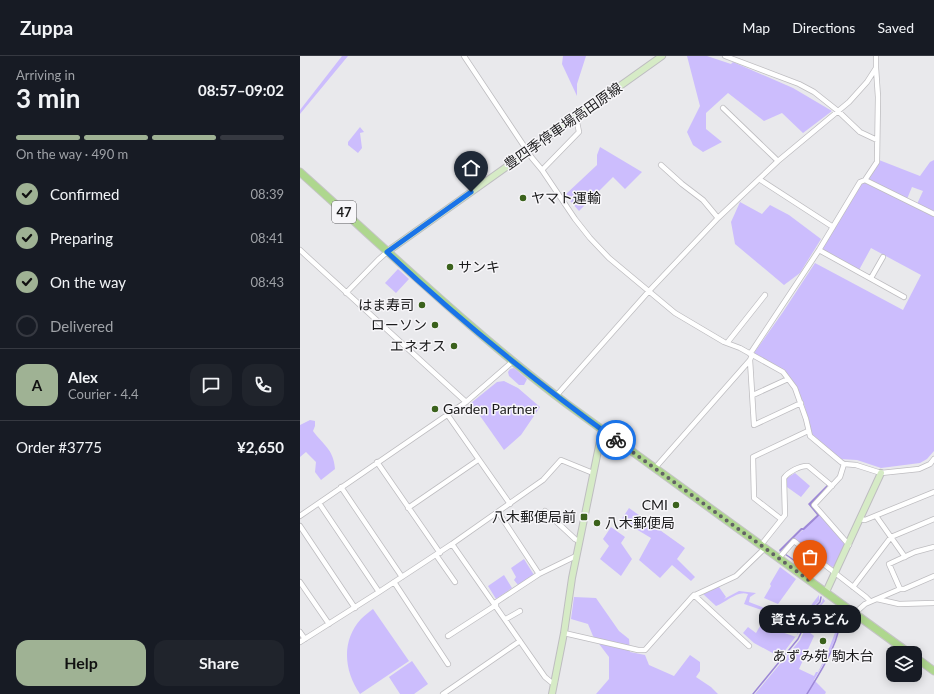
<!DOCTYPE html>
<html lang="en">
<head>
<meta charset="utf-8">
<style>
	body { margin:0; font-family:Lato,"Noto Sans JP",sans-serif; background:#20242c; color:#f1f3f6; height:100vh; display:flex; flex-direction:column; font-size:15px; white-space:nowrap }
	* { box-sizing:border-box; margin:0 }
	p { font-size:13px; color:#9ea1a6 }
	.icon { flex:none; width:22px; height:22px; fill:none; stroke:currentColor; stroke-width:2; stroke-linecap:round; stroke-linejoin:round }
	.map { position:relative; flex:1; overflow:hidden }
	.sheet { display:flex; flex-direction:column; background:#171b24; width:300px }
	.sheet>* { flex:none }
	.buttons { position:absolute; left:586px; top:590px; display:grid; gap:8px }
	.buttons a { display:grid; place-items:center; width:36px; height:36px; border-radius:8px; background:#171b24; box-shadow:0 2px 10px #0003; font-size:20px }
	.pin { position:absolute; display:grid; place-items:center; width:34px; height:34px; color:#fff; margin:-41px -17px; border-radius:50% 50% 50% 0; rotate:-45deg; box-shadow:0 0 4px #0007 }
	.pin .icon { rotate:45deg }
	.courier { position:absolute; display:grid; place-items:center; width:40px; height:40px; margin:-20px; border:3px solid #1a73e8; border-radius:50%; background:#fff; color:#222; box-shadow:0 1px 5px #0007 }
	.bubble { position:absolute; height:28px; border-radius:12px; background:#171b24; box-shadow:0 2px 10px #0003; font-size:13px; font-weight:700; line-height:28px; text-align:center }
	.head em { font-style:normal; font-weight:700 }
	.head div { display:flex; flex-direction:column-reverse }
	.head { display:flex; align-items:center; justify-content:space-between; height:68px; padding:0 16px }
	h1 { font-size:26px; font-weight:700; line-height:30px }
	.bar { display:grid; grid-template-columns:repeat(4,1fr); gap:6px 4px; align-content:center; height:48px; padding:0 16px }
	.bar i { height:5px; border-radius:3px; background:#363941 }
	.bar .current { background:#9fb294 }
	.bar p { grid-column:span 4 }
	.line { display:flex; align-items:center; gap:10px; padding:0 16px; border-top:1px solid #363941 }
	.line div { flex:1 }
	.round { display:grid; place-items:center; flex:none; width:42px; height:42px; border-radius:12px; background:#20242c }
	ol { padding:0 16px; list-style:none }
	li { display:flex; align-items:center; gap:12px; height:44px }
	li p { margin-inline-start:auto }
	li .icon { padding:4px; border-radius:50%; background:#9fb294; color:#111; stroke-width:4 }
	li:last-child { color:#9ea1a6 }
	li i { width:22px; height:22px; border:2px solid #363941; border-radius:50% }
	.cta { display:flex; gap:8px; margin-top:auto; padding:8px 16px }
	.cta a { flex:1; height:46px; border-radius:12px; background:#9fb294; color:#111; font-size:16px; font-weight:700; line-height:46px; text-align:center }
	.cta a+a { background:#20242c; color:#f1f3f6 }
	header { display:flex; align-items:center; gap:24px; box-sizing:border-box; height:56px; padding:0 20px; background:#171b24; border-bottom:1px solid #363941 }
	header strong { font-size:19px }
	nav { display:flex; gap:22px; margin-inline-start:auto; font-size:14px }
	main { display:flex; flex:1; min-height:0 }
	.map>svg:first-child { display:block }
	.green { fill:#ccbdfd }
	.water { fill:#9d88d7 }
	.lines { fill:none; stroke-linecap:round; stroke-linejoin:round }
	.stream { stroke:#9d88d7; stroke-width:1.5 }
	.street-casing { stroke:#bebdc0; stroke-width:6 }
	.secondary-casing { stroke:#bebdc0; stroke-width:8 }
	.primary-casing { stroke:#c4c4c4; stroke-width:9 }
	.street { stroke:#fff; stroke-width:4.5 }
	.secondary { stroke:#d6ebc6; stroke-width:6 }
	.primary { stroke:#aed78e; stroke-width:7 }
	.done { stroke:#636365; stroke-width:4; stroke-dasharray:0 7.2 }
	.route { stroke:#1a73e8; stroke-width:5 }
	.poi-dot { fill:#3b621c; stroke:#f7f6f9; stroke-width:1.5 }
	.labels { text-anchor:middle; stroke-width:3; stroke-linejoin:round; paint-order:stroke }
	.shield { fill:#f7f6f9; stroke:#5d5d5e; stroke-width:1 }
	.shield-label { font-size:13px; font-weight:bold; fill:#1b1b1c }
	.street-label { font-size:14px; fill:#1b1b1c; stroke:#f7f6f9 }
	.poi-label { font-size:14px; fill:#1b1b1c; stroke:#f7f6f9; text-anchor:end }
</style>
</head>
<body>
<header>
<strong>Zuppa</strong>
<nav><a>Map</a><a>Directions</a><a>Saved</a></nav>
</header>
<main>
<section class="sheet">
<div class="head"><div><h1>3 min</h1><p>Arriving in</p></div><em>08:57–09:02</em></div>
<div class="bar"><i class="current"></i><i class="current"></i><i class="current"></i><i></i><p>On the way · 490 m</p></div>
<ol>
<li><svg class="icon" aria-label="check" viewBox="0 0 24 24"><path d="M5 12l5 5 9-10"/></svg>Confirmed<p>08:39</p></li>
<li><svg class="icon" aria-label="check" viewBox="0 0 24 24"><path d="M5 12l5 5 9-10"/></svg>Preparing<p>08:41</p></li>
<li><svg class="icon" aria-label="check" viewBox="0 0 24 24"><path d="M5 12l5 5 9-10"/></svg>On the way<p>08:43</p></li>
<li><i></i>Delivered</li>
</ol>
<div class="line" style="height:72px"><b class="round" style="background:#9fb294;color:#111">A</b><div><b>Alex</b><p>Courier · 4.4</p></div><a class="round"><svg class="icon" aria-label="chat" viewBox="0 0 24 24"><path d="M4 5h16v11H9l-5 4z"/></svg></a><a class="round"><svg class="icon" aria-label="phone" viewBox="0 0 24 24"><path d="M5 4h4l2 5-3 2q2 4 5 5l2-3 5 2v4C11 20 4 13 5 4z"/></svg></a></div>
<div class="line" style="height:52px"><div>Order #3775</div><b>¥2,650</b></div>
<div class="cta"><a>Help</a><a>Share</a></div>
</section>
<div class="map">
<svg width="634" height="638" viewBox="0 0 634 638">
	<rect width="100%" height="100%" fill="#e9e9ec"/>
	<path class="green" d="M42 0H48L0 58V54Z
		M263 0H286L277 28V40L262 8Z
		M387 0H407L431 8 433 6 493 32 532 55 503 77 482 57 464 65 428 37 406 57V73L422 86 403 96 393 89 387 76 400 50Z
		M60 71 64 76 60 77 62 92 58 97 48 89V86Z
		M300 91 342 116 325 133 313 121 279 155 265 139 297 109V99Z
		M579 104 620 120 630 106 634 104V155L617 148 623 135 612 131 607 143 569 125V120Z
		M565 126 634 160V395L627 403 620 407 581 412 557 404 540 403 512 378 504 348 496 331 484 314 455 298 454 297 483 256 515 207 603 254 621 219 571 192 559 214 521 194 561 127Z
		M440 146 462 158 470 149 489 159 521 183 500 217 484 229 435 188 431 166Z
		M98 213 109 223 96 237 85 227Z
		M214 312 227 323 224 329H219L209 320 208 316 210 313Z
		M204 325 218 332 240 351 221 379 204 394 171 347 197 326Z
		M10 364 15 365V370L13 375C22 388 34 393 35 413L21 424 15 416 16 406 6 396 0 401V369Z
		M495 417 510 430 501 441 487 431V422Z
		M329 452 385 492 377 503 395 521 391 525 372 509 360 522 339 504 351 482 321 464Z
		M520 459 544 487V490L535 510 532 511 494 482Z
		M311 471 325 481 321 487 332 503 321 520 300 503 309 490 303 483Z
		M224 503 234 519 218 529 214 524 216 521 211 512Z
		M480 511 496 523 478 548 464 542 471 530 470 528Z
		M204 519 212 532 196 543 188 530Z
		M416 531H419L426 541 424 543 439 535 456 537 450 541 449 546 472 555 473 554 501 569 512 548 519 539V545L511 553 500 575 480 601 454 587 443 577 448 571 456 577 463 565 476 574 496 581 500 571 471 557 444 548 448 538C437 534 427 546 416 550L402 537Z
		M274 541 296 542 319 575 329 583 330 596 345 599 349 609 374 620 390 599 400 606V615L396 621 411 631 418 638H296L309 623V601L293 580 288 568 271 563Z
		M523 542 525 545 518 553 508 575 514 580 499 613 514 620 516 616H518L526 600 538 569 539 558C544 574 523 609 514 624L526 636 525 638H455L500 584 514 554 522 546Z
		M73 553 109 605 60 638C44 615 41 585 61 563 65 559 69 556 73 553Z
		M112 605 128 628 114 638H100L89 621Z"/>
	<path class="water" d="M527 429V431L512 448 520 459 504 474H502L480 496 479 494 501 472H503L517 459 508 448Z"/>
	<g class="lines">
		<path class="stream" d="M485 498 495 505
			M453 638 498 583 512 554 520 546 521 541
			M507 638C521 615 541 585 541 557"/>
		<g class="street-casing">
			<path id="street" d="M164 0 232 102 242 114 275 163 290 182 309 202 375 257 424 286 440 292 483 316 495 332 506 363 510 380 541 406 544 408 556 409 581 417 619 413 630 408 634 403
				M425 0 499 28 514 36 538 55 560 76 577 84
				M423 52 478 105
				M361 109 382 128 403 144 418 162
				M242 114 279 76 276 61
				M459 123 533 171
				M565 124 634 158
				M0 194 166 346
				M519 194 604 241
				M571 222 583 201
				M46 237 78 204 87 196
				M427 287 465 239
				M450 298 519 194 560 126 565 124 577 106 578 41 576 12
				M450 304 454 369 501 347
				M453 339 488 323
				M256 340 349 235 418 162 478 105 549 46 567 26 576 12V0
				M147 358 210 448
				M77 406 140 497
				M544 408 540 421 514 449 549 489
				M355 412 450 304 452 299
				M41 431 102 521
				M19 447 79 536
				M108 452 178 404
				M245 455 275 483 279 485
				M198 456 239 518
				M0 460 166 346 212 306
				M576 460 605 501
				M481 463 454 442 453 401 508 375
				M560 463 565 464 634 436
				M0 470 55 552
				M152 488 245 621 251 626H255
				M461 489 485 459 484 422C488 416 501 409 508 410L532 430
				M136 499 155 526
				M479 502 494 485 566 541 570 545
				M0 526 29 568
				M94 526 148 608
				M553 531 591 481 634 463
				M600 533 589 508 615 496 634 491
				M394 539 449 590
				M577 543 599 548 634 547
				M195 547 239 518 276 500
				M555 557 565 548 600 533H604L634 520
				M206 563 220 555
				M0 576 5 583
				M264 577 338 594H345L393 540 436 520 465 492
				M148 580 196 549
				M0 586 79 536 152 488 243 424 261 404 293 417
				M143 638 220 585"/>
		</g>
		<g class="secondary-casing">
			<path id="secondary" d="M87 196 362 0
				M526 536 581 417
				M252 638 264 577 272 522 300 385 304 376"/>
		</g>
		<g class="primary-casing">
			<path id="primary" d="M0 116C88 195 173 277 267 348L609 597
				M615 601 634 615"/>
		</g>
		<use href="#street" class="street"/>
		<use href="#secondary" class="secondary"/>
		<use href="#primary" class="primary"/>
	</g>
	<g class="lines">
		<path class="done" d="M316 384 510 525"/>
		<path class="route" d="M171 136 87 196C159 264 236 326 316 384"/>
	</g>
	<g class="poi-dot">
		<circle cx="223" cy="142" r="4"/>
		<circle cx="150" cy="211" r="4"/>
		<circle cx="122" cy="249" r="4"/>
		<circle cx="135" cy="269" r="4"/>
		<circle cx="154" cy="290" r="4"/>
		<circle cx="135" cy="353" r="4"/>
		<circle cx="376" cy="449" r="4"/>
		<rect x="280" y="457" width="8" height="8" rx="2"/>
		<circle cx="297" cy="467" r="4"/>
		<circle cx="523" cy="585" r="4"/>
	</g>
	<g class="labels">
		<rect class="shield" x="32" y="145" width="24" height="22" rx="3"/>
		<g class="shield-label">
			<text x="44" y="161">47</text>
		</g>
		<g class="street-label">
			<text transform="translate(263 70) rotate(-35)" y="5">豊四季停車場高田原線</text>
		</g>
		<g class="poi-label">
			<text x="231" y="147" text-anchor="start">ヤマト運輸</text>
			<text x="158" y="216" text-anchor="start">サンキ</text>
			<text x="114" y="254">はま寿司</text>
			<text x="127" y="274">ローソン</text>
			<text x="146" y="295">エネオス</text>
			<text x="143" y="358" text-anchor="start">Garden Partner</text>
			<text x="368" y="454">CMI</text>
			<text x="276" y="466">八木郵便局前</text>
			<text x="305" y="472" text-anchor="start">八木郵便局</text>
			<text x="523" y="605" text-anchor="middle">あずみ苑 駒木台</text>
		</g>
	</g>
</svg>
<div class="buttons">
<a><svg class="icon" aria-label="layers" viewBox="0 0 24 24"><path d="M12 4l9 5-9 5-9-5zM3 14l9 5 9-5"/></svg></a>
</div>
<div class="pin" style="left:510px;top:525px;background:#ea580c"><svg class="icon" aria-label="bag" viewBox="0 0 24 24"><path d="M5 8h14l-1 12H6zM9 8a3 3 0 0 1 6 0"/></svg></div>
<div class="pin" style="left:171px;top:136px;background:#1f2937"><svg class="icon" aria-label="home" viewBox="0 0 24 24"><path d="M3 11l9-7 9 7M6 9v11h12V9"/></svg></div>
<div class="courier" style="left:316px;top:384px"><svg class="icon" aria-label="bike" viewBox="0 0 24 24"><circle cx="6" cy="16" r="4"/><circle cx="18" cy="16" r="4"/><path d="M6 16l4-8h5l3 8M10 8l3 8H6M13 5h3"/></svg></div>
<div class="bubble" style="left:459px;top:549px;width:102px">資さんうどん</div>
</div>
</main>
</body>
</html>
